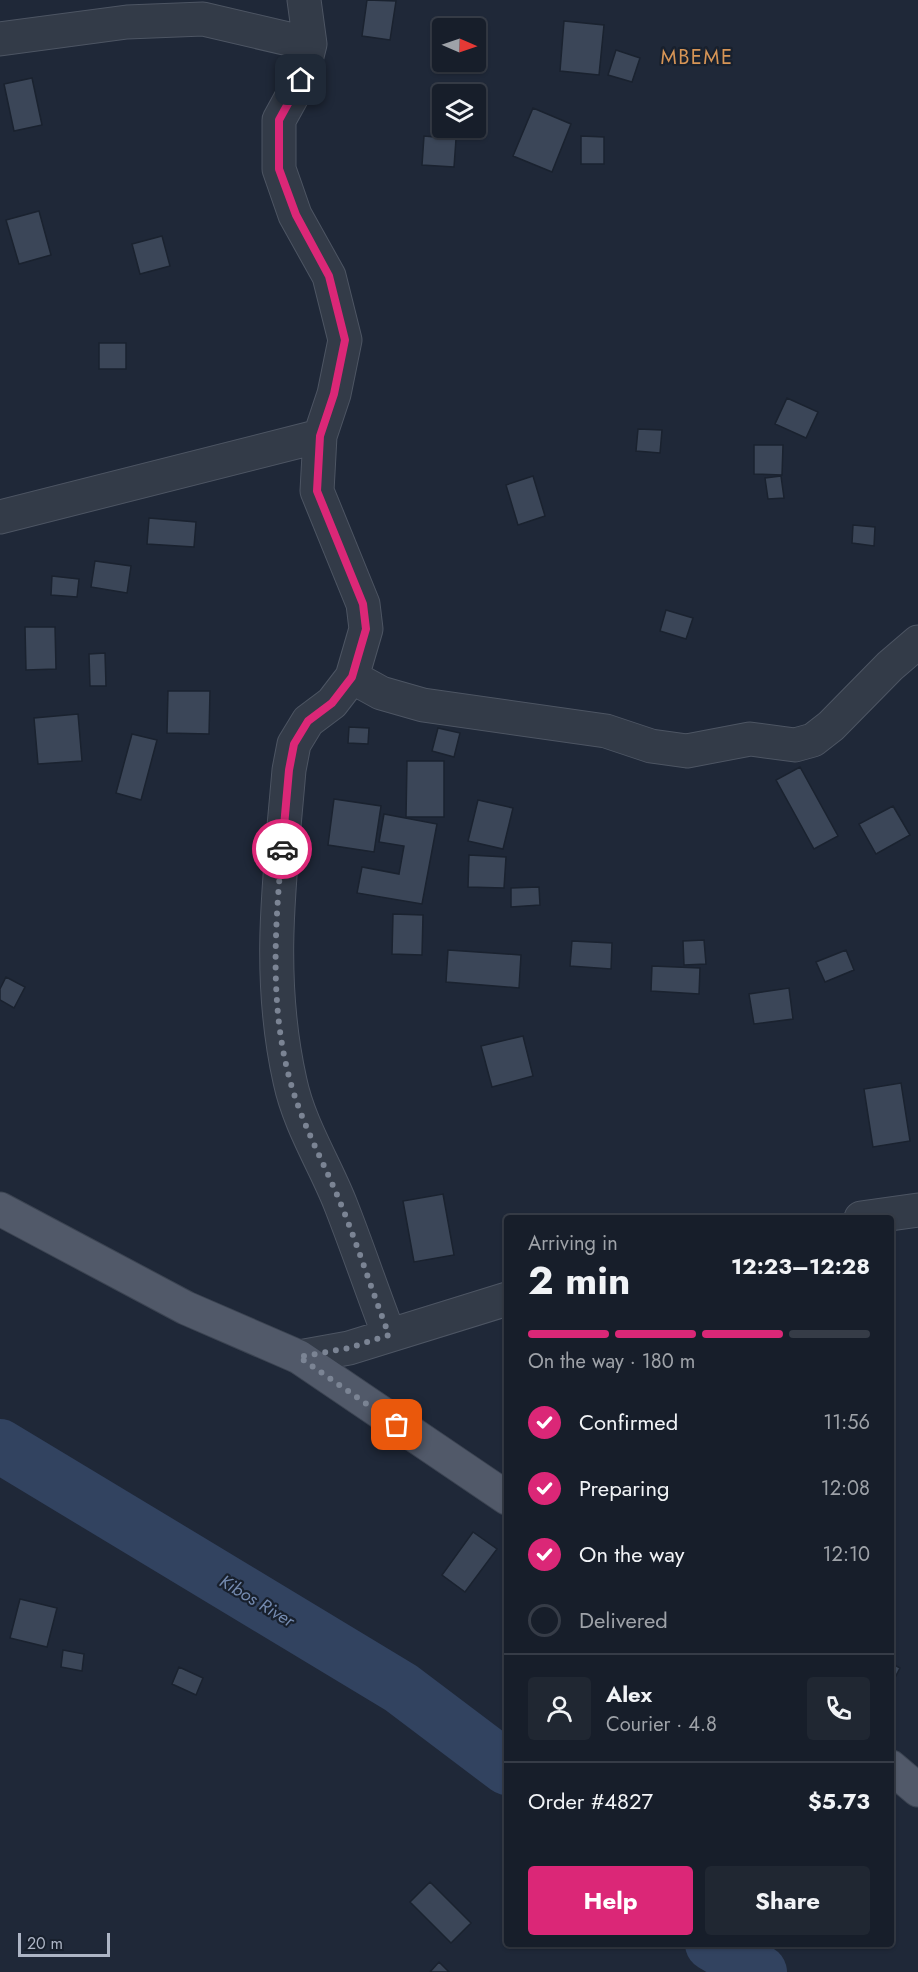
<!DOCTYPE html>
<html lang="en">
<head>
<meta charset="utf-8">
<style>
	body { margin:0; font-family:Jost,sans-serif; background:#202732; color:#f1f3f6; height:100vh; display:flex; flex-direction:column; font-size:22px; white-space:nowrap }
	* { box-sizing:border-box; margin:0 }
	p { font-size:20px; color:#9ea2a8 }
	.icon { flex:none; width:33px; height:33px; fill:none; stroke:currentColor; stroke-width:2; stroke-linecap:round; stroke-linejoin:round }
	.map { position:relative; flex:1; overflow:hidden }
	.details { position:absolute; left:504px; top:1215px; width:390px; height:732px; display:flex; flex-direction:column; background:#171e2a; border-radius:6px; box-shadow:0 2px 4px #0004,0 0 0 2px #363c47 }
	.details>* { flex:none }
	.needle { width:39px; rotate:92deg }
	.controls { position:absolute; left:432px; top:18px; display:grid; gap:12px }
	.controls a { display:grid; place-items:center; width:54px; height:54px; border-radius:6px; background:#171e2a; box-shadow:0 2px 4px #0004,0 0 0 2px #363c47; font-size:30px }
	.scale { position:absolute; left:18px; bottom:15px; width:92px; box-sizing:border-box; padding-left:6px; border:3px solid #adb5c5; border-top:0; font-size:16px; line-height:21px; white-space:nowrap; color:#adb5c5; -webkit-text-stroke:4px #18202d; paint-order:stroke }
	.pin { position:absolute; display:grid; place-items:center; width:51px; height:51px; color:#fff; margin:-26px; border-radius:12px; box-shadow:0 3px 9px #0006 }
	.courier { position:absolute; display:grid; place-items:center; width:60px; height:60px; margin:-30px; border:4px solid #db2777; border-radius:50%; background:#fff; color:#222; box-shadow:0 2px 8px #0007 }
	.overview em { font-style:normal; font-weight:700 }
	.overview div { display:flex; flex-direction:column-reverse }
	.overview { display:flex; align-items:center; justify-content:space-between; height:102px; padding:0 24px }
	h1 { font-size:39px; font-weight:700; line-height:45px }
	.bar { display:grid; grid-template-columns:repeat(4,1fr); gap:9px 6px; align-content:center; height:72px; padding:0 24px }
	.bar i { height:8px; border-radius:4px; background:#363c47 }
	.bar .active { background:#db2777 }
	.bar p { grid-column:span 4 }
	.line { display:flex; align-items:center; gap:15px; padding:0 24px; border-top:2px solid #363c47 }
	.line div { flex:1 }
	.round { display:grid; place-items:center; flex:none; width:63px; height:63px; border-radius:6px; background:#202732 }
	ol { padding:0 24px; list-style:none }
	li { display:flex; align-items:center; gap:18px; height:66px }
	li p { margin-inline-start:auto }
	li .icon { padding:6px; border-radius:50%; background:#db2777; color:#fff; stroke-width:4 }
	li:last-child { color:#9ea2a8 }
	li i { width:33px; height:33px; border:3px solid #363c47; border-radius:50% }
	.action { display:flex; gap:12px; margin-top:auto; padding:12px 24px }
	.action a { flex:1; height:69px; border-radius:6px; background:#db2777; color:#fff; font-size:24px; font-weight:700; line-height:69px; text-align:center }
	.action a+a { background:#202732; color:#f1f3f6 }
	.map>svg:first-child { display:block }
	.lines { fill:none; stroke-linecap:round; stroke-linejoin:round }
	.river { stroke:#324360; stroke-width:54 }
	.building { fill:#3b4658; stroke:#1a222f; stroke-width:1.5 }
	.minor-casing { stroke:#4d5563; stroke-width:35 }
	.major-casing { stroke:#3c4452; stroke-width:35 }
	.minor { stroke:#333b48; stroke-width:33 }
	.major { stroke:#515969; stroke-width:33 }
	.done { stroke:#7b8494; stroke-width:6; stroke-dasharray:0 10.8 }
	.route { stroke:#db2777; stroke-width:8 }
	.labels { text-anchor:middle; stroke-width:4.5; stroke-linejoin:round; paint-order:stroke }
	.water-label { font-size:18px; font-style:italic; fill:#748aaf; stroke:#18202d }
	.quarter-label { font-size:20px; letter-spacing:1.5px; fill:#d79556; stroke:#18202d }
</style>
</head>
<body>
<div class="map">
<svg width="918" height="1972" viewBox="0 0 918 1972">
	<rect width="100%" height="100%" fill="#1f2838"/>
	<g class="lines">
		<path class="river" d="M0 1446 401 1688 507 1768
			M712 1944 760 1972"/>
	</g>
	<path class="building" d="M367 0 396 1 390 40 362 36Z
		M564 21 604 25 599 75 560 71Z
		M616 50 640 58 632 82 608 75Z
		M32 78 42 125 14 131 4 84Z
		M533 108 571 124 552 172 513 156Z
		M424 136 456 139 454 167 422 165Z
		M581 136 604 137V164H581Z
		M39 211 51 255 19 264 6 220Z
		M162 236 170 266 140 274 132 244Z
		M99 343H126V369H99Z
		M787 398 818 412 806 438 775 424Z
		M638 429 662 430 660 453 636 451Z
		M754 445H783L782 475 754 474Z
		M533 476 545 516 518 525 506 485Z
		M781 476 784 498 768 499 765 478Z
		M149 518 196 522 194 547 147 544Z
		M853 525 875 527 874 546 852 543Z
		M95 561 131 566 127 593 91 587Z
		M52 576 79 579 77 597 51 595Z
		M666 610 693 618 686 639 660 631Z
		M25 627H55L56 669 26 670Z
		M105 653 106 686H90L89 654Z
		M168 691H210L209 734 167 733Z
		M78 714 82 761 38 764 34 718Z
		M349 727 369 728 368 744 348 743Z
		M438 728 460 733 454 757 432 751Z
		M132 734 157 740 141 800 116 793Z
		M407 761H444V817H406Z
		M800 767 838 836 814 849 776 780Z
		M334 799 381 806 374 852 328 845Z
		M478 800 513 808 503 849 468 841Z
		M893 806 910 835 876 854 859 824Z
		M384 814 437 824 422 904 357 893 362 867 399 874 404 846 379 842Z
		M469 855 506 857 504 888 468 887Z
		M539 887 540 905 511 907V888Z
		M393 914 423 915 422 955 392 954Z
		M704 940 706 964 684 965 683 941Z
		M572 941 612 943 611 969 570 966Z
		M448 950 521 955 519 988 446 982Z
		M846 950 854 970 825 982 816 962Z
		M652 966 700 968 699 994 651 991Z
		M6 977 25 987 14 1008 0 1000V989Z
		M789 988 793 1019 754 1024 749 994Z
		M523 1036 533 1076 492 1087 481 1046Z
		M901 1083 910 1141 873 1147 864 1089Z
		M443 1194 454 1255 414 1262 403 1201Z
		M473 1532 497 1549 465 1592 442 1575Z
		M20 1599 57 1608 47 1647 10 1638Z
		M63 1650 84 1654 82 1671 61 1667Z
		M891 1663 900 1668 891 1685Z
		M179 1667 203 1678 196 1695 172 1684Z
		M430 1882 471 1923 451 1943 410 1902Z
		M439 1962 449 1972H430Z"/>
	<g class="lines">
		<g class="minor-casing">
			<path id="minor" d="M304 0 310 44 301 80 279 120V169L295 215 329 276 345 340 334 394 320 436 317 491 363 604 366 629 352 677 332 703 308 721 294 744 289 770C280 877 266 974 290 1081 299 1124 324 1163 340 1203 357 1246 372 1291 389 1335
				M0 39 127 22 203 19 310 44
				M0 517 320 436
				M352 677 381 693 423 705 606 731 651 746 687 751 750 739 795 745 813 740 831 726 890 666 918 642
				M861 1218 918 1210
				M299 1357 349 1348 507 1299"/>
		</g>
		<g class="major-casing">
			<path id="major" d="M0 1209 186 1308 299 1357 507 1498
				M891 1767 918 1790"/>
		</g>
		<use href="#minor" class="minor"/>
		<use href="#major" class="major"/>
	</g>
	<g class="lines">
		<path class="done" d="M282 849C275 926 269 1008 291 1084 303 1126 324 1163 340 1202 358 1246 372 1291 389 1335L349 1348 299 1357 397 1425"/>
		<path class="route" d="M282 849 289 770 294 744 308 721 332 703 352 677 366 629 363 604 317 491 320 436 334 394 345 340 329 276 296 215 279 169V120L301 80"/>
	</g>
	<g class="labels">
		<g class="water-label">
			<text transform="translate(257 1601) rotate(31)" y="6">Kibos River</text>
		</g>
		<g class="quarter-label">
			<text x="697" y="64">MBEME</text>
		</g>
	</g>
</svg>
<div class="controls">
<a><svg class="needle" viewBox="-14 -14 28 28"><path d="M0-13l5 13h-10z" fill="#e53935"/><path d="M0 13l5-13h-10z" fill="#9ea2a8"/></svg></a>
<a><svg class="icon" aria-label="layers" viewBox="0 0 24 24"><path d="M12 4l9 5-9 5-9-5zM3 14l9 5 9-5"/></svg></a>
</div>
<div class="scale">20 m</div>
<div class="pin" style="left:397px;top:1425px;background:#ea580c"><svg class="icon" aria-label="bag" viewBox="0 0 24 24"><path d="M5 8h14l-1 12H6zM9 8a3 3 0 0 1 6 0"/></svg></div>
<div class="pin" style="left:301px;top:80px;background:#1f2937"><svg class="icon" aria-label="home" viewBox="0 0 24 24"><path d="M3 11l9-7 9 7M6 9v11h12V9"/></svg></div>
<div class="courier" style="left:282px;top:849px"><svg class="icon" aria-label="car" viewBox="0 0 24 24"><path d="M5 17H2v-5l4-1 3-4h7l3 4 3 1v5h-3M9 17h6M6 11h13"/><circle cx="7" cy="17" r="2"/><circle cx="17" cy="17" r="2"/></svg></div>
<section class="details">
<div class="overview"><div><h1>2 min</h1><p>Arriving in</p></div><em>12:23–12:28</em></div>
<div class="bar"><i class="active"></i><i class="active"></i><i class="active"></i><i></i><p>On the way · 180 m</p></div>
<ol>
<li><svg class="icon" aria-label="check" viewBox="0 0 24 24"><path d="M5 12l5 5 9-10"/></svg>Confirmed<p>11:56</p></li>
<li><svg class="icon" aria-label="check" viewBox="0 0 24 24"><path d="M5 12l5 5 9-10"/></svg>Preparing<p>12:08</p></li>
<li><svg class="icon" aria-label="check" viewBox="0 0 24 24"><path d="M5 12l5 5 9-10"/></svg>On the way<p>12:10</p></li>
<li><i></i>Delivered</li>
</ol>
<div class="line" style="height:108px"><a class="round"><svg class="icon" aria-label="person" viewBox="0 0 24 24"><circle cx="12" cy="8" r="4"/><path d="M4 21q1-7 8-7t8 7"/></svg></a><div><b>Alex</b><p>Courier · 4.8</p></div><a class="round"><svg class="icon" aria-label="phone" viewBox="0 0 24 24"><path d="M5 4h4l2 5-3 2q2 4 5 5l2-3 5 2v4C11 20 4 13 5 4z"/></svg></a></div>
<div class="line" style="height:78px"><div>Order #4827</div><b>$5.73</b></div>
<div class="action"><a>Help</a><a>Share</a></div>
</section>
</div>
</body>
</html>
